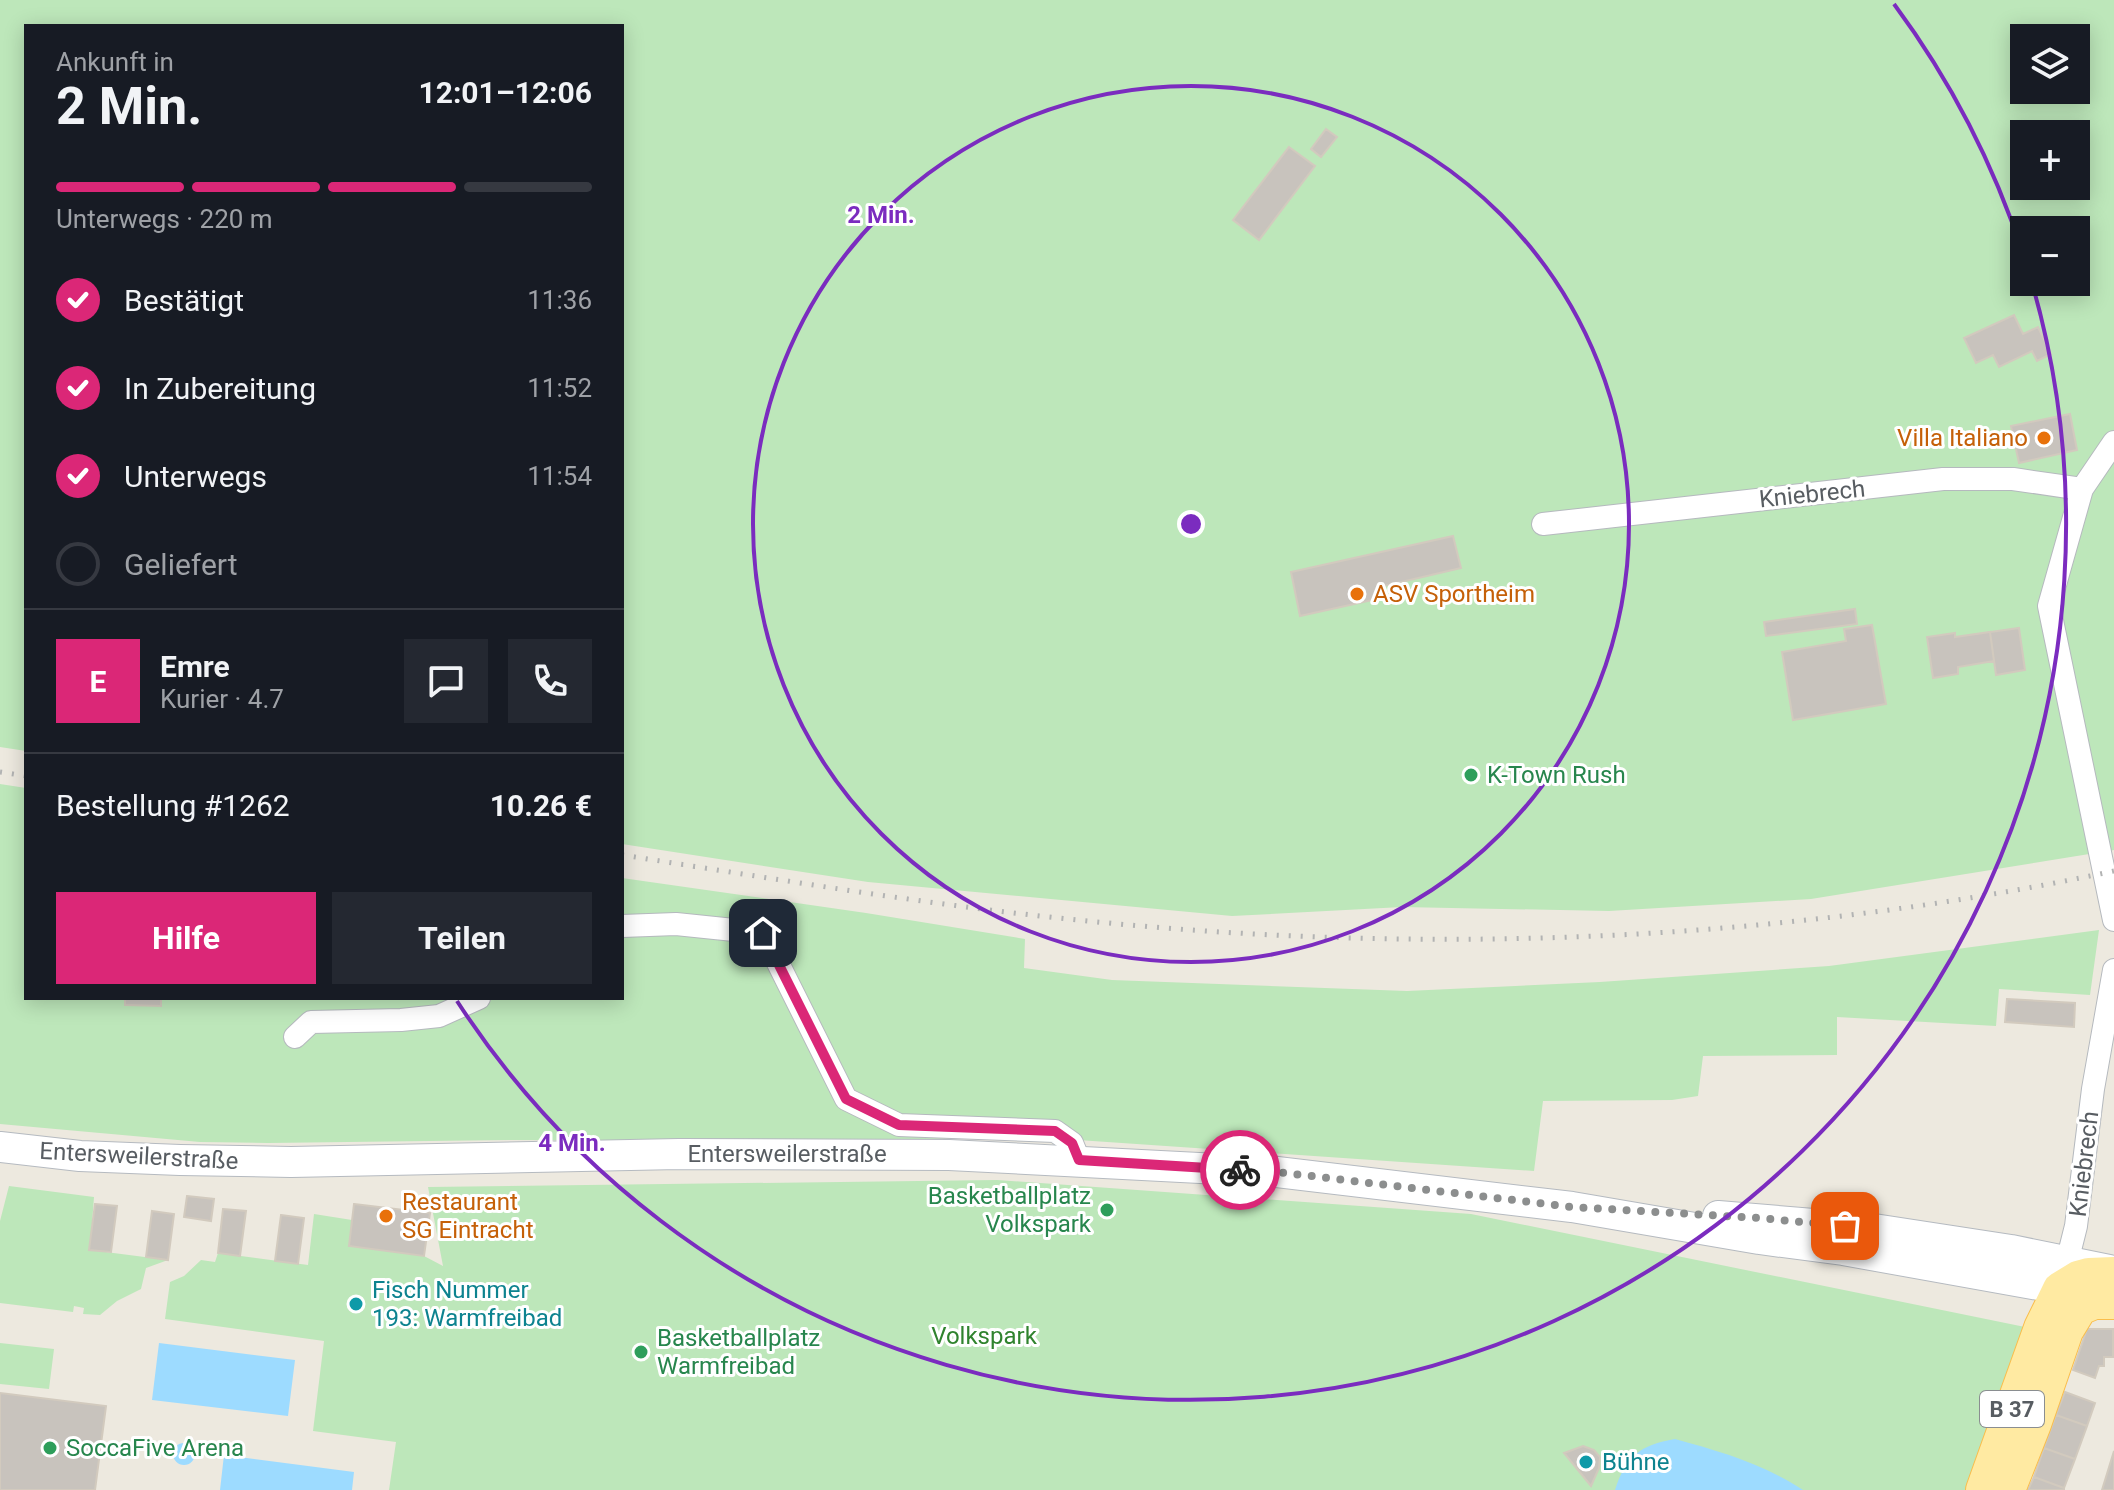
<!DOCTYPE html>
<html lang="de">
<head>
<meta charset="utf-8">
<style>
	body { margin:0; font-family:Roboto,sans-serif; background:#242831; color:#f1f3f6; height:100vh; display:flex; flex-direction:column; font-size:30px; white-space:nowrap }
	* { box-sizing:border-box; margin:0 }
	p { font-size:26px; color:#9ea1a6 }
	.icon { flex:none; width:44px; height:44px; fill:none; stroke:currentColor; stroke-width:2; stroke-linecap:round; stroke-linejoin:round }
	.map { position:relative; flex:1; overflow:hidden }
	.panel { position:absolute; left:24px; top:24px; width:600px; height:976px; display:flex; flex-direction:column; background:#171b24; border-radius:0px; box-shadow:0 4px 20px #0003 }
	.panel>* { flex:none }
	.controls { position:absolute; left:2010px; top:24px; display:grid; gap:16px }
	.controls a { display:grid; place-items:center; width:80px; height:80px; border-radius:0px; background:#171b24; box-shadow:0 4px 20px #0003; font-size:40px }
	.pin { position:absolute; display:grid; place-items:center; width:68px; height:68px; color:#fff; margin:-34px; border-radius:16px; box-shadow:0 4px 12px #0006 }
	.courier { position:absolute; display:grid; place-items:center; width:80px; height:80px; margin:-40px; border:6px solid #db2777; border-radius:50%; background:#fff; color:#222; box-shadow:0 2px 10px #0007 }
	.headline em { font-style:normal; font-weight:700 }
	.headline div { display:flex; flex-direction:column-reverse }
	.headline { display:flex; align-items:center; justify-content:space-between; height:136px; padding:0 32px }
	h1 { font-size:52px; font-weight:700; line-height:60px }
	.bar { display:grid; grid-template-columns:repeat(4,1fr); gap:12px 8px; align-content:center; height:96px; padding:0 32px }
	.bar i { height:10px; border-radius:6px; background:#363941 }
	.bar .active { background:#db2777 }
	.bar p { grid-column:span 4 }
	.line { display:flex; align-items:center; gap:20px; padding:0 32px; border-top:2px solid #363941 }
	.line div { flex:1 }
	.round { display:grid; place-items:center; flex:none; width:84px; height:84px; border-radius:0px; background:#242831 }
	ol { padding:0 32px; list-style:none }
	li { display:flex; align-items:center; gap:24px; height:88px }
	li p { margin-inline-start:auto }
	li .icon { padding:8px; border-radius:50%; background:#db2777; color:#fff; stroke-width:4 }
	li:last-child { color:#9ea1a6 }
	li i { width:44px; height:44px; border:4px solid #363941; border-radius:50% }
	.cta { display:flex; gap:16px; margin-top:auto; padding:16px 32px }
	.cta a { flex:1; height:92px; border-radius:0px; background:#db2777; color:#fff; font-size:32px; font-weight:700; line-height:92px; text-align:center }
	.cta a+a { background:#242831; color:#f1f3f6 }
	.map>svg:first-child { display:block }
	.green { fill:#bde7ba; fill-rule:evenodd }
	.water { fill:#9ddbff }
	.building { fill:#c8c3bd; stroke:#d2cabe; stroke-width:2 }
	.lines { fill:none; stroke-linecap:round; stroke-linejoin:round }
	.street-casing { stroke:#b5b9be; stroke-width:24 }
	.secondary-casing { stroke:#b5bac0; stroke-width:32 }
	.primary-casing { stroke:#fabd4b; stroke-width:36 }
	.street { stroke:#fff; stroke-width:22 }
	.secondary { stroke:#fff; stroke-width:30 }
	.primary { stroke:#ffeaa2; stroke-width:34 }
	.rail { stroke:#b2b3b3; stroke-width:5; stroke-dasharray:2 10; stroke-linecap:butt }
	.done { stroke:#8c8e8e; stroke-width:8; stroke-dasharray:0 14.4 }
	.route { stroke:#db2777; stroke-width:10 }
	.ring { fill:none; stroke:#7b2cbf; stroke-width:4 }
	.food-dot { fill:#e8710a; stroke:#fff; stroke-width:3 }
	.leisure-dot { fill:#2e9e5b; stroke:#fff; stroke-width:3 }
	.culture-dot { fill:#0f9aa8; stroke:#fff; stroke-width:3 }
	.labels { text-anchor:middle; stroke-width:6; stroke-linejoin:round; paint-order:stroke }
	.shield { fill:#fff; stroke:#8a8e91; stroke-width:2 }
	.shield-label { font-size:22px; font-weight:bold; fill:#585d62 }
	.food-label { font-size:24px; fill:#c56008; stroke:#fff; text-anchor:start }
	.street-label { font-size:24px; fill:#585d62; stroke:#fff }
	.leisure-label { font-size:24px; fill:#27864d; stroke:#fff; text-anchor:start }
	.culture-label { font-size:24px; fill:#0d838f; stroke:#fff; text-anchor:start }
	.park-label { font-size:24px; fill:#30832e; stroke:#fff }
	.centre { fill:#7b2cbf; stroke:#fff; stroke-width:4 }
	.ring-label { font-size:24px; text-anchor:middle; font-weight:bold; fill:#7b2cbf; stroke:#fff; stroke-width:6; stroke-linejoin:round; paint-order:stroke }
</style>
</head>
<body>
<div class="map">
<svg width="2114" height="1490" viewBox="0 0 2114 1490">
	<rect width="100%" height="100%" fill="#ede9df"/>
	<path class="green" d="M0 0H2114V850L1811 899 1609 911 1402 907 1232 916 868 882 622 844V26H26V751L0 747ZM2024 38H2076V90H2024ZM2024 134H2076V186H2024ZM2024 230H2076V282H2024Z
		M0 784 26 788V998H622V878L866 913 1025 939 1024 968 1112 980 1407 991 1600 982 1829 966 2099 930 2090 995 1999 989 1996 1026 1837 1017V1055L1703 1056 1698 1096 1672 1100 1543 1101 1534 1171 1034 1137 818 1141 509 1140 268 1143 200 1142 0 1124Z
		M997 1180 1471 1214 2025 1327 1971 1490H389L396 1442 313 1431 324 1341 165 1319 170 1282 184 1276 201 1260 215 1262 218 1253 308 1265 314 1214 352 1220 349 1246 424 1256 443 1266 428 1187Z
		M9 1186 94 1197 90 1250 168 1260 146 1268 141 1289 117 1301 100 1315 83 1314 84 1308 74 1306 73 1312 0 1303V1221Z
		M0 1343 54 1349 49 1389 0 1384Z"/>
	<path class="water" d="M159 1343 295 1360 288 1416 152 1400Z
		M1675 1439C1722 1452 1761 1463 1803 1490H1615C1626 1456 1640 1445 1675 1439Z
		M173 1454a11 11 0 1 1 22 0a11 11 0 1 1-22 0Z
		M224 1455 354 1472 352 1490H220Z"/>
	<path class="building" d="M1326 129 1337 137 1321 157 1311 149Z
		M1289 147 1315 166 1259 240 1233 220Z
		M2014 315 2023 334 2038 327 2051 354 2037 361 2032 351 1999 367 1993 355 1976 363 1964 338Z
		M2070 414 2077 450 2019 463 2011 426Z
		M1453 536 1461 568 1384 586 1386 597 1300 616 1291 572Z
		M1855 609 1857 624 1766 636 1764 622Z
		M1872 625 1886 704 1793 720 1782 652 1846 641 1844 629Z
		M2019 628 2025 670 1996 675 1990 632Z
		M1990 632 1994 661 1958 667V674L1933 678 1927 637 1955 633V637Z
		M125 998H161V1006L125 1005Z
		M2007 999 2075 1003 2074 1027 2005 1022Z
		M187 1196 214 1199 211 1221 184 1217Z
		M95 1204 117 1206 111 1252 89 1250Z
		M354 1204 430 1213 424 1256 349 1246Z
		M223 1209 246 1211 240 1256 218 1253Z
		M152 1211 174 1214 168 1260 146 1257Z
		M281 1215 304 1218 298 1264 275 1261Z
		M2087 1329H2113V1357H2104V1366H2099L2095 1378 2073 1370Z
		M2065 1392 2095 1403 2087 1426 2056 1415Z
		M0 1393 106 1406 95 1490H0Z
		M2056 1415 2087 1426 2075 1459 2044 1448Z
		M1583 1446 1594 1450 1600 1457 1599 1468 1591 1486 1564 1453Z
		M2044 1448 2075 1459 2064 1488 2034 1477Z
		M2114 1451V1490H2102Z
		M2034 1477 2064 1488V1490H2028Z"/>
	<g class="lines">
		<g class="street-casing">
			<path id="street" d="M2114 442 2082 489 2049 606 2114 920
				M1543 524 1943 479H2013L2082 489
				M622 926 676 924 763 933 846 1099 899 1125 1055 1131 1072 1143 1079 1160
				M295 1037 311 1022 401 1020 439 1016 479 998
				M2067 1262 2076 1226 2093 1089 2114 970"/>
		</g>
		<g class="secondary-casing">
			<path id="secondary" d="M0 1147 80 1156 180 1160 291 1162 679 1154 949 1155 1277 1172 1572 1207 1759 1239 1843 1250 2083 1293
				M1718 1216 1874 1229 2011 1250 2109 1270"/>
		</g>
		<g class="primary-casing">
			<path id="primary" d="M1983 1490 2041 1328 2060 1289 2078 1278 2089 1275 2114 1274
				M2008 1490 2034 1424 2066 1331 2080 1308 2094 1302H2114"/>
		</g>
		<use href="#street" class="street"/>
		<use href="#secondary" class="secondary"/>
		<use href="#primary" class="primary"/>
		<path class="rail" d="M0 772 26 776
			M622 855C783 880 946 908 1108 923 1443 955 1784 941 2114 871"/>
	</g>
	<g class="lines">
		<path class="done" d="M1240 1170 1277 1172 1572 1207 1759 1218 1845 1226"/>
		<path class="route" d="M763 933 846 1099 899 1125 1055 1131 1072 1143 1079 1160 1240 1170"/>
	</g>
	<g class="ring">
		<circle cx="1191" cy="524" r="438"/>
		<path d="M1894 4A875 875 0 0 1 2023 254M2032 283A875 875 0 0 1 457 1001"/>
	</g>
	<g class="food-dot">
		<circle cx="2044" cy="438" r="8"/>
		<circle cx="1357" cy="594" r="8"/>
		<circle cx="386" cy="1216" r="8"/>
	</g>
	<g class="leisure-dot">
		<circle cx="1471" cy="775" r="8"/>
		<circle cx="1107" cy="1210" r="8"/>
		<circle cx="641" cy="1352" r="8"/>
		<circle cx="50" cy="1448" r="8"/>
	</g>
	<g class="culture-dot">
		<circle cx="356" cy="1304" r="8"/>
		<circle cx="1586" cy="1462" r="8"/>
	</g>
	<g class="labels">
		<rect class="shield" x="1980" y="1391" width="64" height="36" rx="6"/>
		<g class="shield-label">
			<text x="2012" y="1417">B 37</text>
		</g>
		<g class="food-label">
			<text x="2028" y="446" text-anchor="end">Villa Italiano</text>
			<text x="1373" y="602">ASV Sportheim</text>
			<text x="402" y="1210">Restaurant<tspan x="402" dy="28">SG Eintracht</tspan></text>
		</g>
		<g class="street-label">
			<text transform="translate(1812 494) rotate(-6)" y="8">Kniebrech</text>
			<text x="787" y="1162">Entersweilerstraße</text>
			<text transform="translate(139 1156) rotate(3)" y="8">Entersweilerstraße</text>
			<text transform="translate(2084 1164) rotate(-83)" y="8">Kniebrech</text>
		</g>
		<g class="leisure-label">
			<text x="1487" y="783">K-Town Rush</text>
			<text x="1091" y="1204" text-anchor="end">Basketballplatz<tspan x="1091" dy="28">Volkspark</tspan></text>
			<text x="657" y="1346">Basketballplatz<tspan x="657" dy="28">Warmfreibad</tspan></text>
			<text x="66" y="1456">SoccaFive Arena</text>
		</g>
		<g class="culture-label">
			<text x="372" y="1298">Fisch Nummer<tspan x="372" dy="28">193: Warmfreibad</tspan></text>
			<text x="1602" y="1470">Bühne</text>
		</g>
		<g class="park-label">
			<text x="984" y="1344">Volkspark</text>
		</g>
	</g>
	<circle cx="1191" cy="524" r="12" class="centre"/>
	<g class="ring-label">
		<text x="881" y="223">2 Min.</text>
		<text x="572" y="1151">4 Min.</text>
	</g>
</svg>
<div class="controls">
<a><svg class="icon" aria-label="layers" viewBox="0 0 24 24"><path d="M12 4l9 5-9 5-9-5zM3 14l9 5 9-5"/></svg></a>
<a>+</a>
<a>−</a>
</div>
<div class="pin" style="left:1845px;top:1226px;background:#ea580c"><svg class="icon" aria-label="bag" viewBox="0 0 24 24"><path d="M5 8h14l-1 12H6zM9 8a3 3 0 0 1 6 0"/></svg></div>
<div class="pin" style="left:763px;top:933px;background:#1f2937"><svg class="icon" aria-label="home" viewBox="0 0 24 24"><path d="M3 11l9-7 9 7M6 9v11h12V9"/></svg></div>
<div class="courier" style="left:1240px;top:1170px"><svg class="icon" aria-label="bike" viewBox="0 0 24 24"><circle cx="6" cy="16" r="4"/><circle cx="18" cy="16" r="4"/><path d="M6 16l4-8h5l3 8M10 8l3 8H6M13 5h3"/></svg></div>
<section class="panel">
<div class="headline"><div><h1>2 Min.</h1><p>Ankunft in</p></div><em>12:01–12:06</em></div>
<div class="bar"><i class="active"></i><i class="active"></i><i class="active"></i><i></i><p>Unterwegs · 220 m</p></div>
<ol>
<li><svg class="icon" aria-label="check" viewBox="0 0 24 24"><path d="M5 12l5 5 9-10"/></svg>Bestätigt<p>11:36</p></li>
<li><svg class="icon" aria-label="check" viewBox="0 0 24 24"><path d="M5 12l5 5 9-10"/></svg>In Zubereitung<p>11:52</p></li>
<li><svg class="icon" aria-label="check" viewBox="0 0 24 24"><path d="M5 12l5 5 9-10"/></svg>Unterwegs<p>11:54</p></li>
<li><i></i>Geliefert</li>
</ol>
<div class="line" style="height:144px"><b class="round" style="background:#db2777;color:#fff">E</b><div><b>Emre</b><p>Kurier · 4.7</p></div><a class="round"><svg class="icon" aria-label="chat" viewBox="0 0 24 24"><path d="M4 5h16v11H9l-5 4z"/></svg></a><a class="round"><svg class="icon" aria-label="phone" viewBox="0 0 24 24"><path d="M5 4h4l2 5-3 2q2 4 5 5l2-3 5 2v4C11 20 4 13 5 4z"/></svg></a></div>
<div class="line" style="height:104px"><div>Bestellung #1262</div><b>10.26 €</b></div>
<div class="cta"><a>Hilfe</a><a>Teilen</a></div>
</section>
</div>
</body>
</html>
